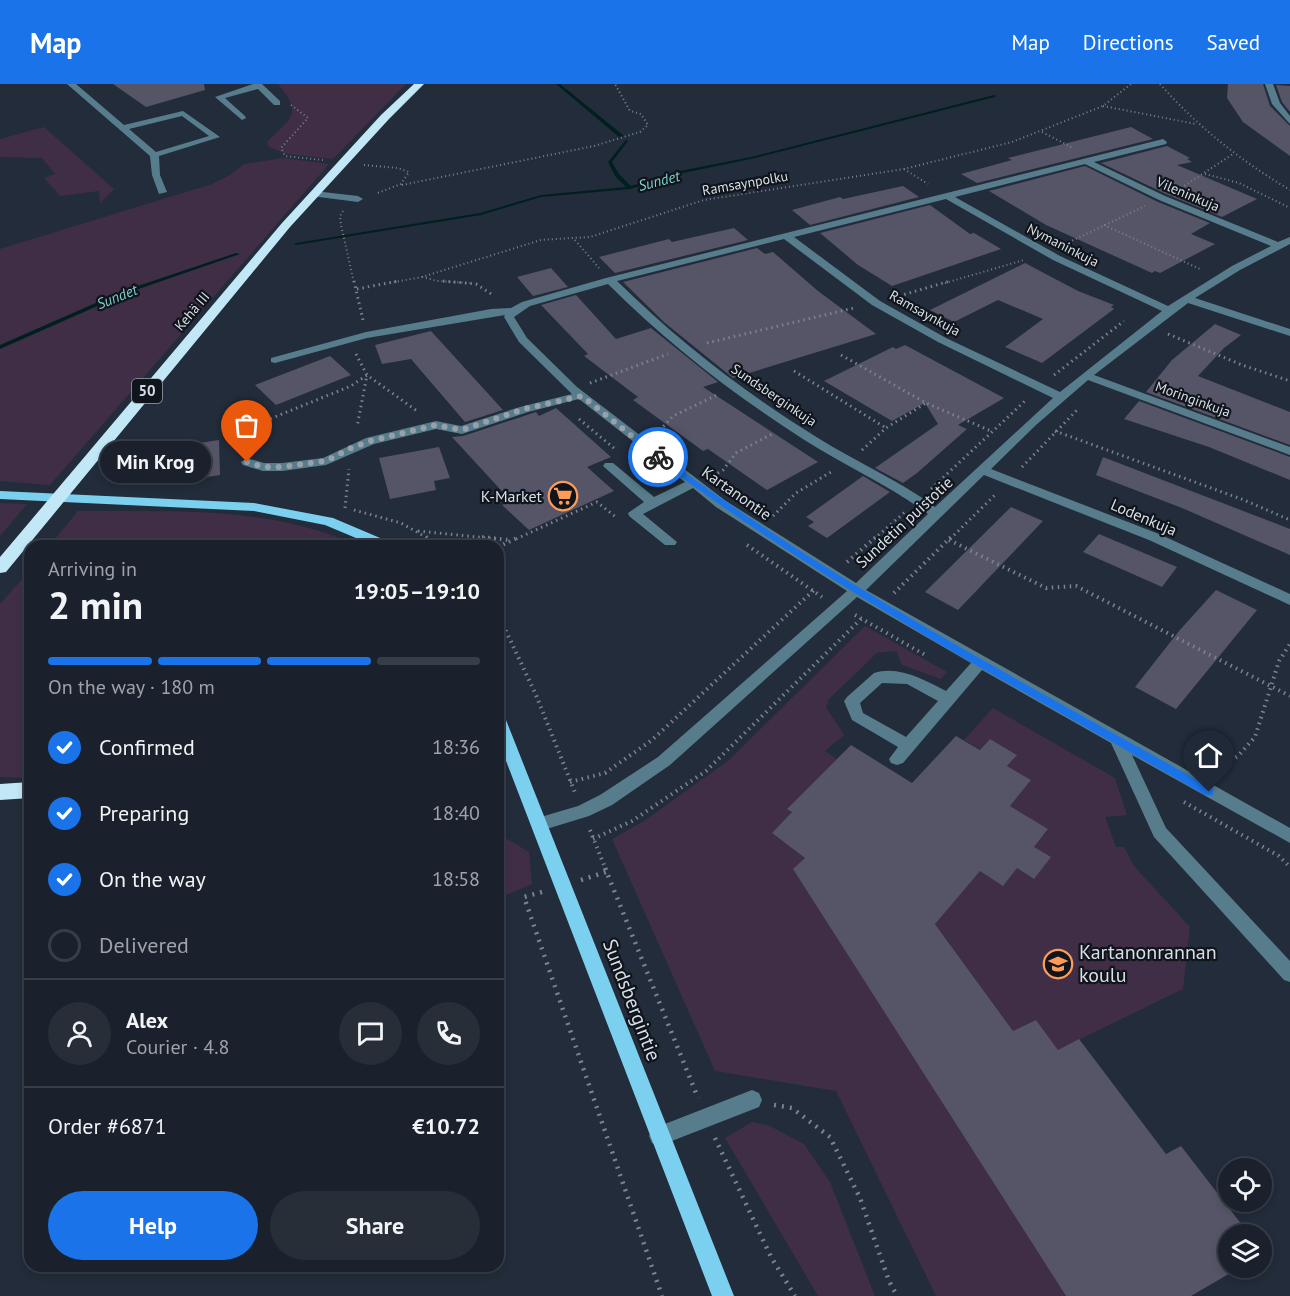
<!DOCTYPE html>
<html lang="en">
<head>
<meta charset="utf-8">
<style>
	body { margin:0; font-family:"PT Sans",sans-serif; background:#272e38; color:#f1f3f6; height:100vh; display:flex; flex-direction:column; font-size:22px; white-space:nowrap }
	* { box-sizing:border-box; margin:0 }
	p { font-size:20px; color:#9fa3a9 }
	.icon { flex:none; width:33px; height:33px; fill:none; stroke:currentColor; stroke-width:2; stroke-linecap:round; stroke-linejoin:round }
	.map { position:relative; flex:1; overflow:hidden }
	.sheet { position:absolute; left:24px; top:456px; width:480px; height:732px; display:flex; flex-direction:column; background:#1a212c; border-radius:18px; box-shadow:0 3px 9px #0003,0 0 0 2px #383e48 }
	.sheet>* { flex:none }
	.buttons { position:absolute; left:1218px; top:1074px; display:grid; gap:12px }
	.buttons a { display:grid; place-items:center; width:54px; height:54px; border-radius:50%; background:#1a212c; box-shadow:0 3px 9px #0003,0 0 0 2px #383e48; font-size:30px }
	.pin { position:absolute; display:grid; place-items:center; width:51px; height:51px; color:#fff; margin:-62px -26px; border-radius:50% 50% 50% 0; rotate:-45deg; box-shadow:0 0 6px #0007 }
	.pin .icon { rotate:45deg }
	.courier { position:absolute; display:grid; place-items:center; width:60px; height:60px; margin:-30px; border:4px solid #1a73e8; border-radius:50%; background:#fff; color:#222; box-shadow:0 2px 8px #0007 }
	.bubble { position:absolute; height:42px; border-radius:21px; background:#1a212c; box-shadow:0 3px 9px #0003,0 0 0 2px #383e48; font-size:20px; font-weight:700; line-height:42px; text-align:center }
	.headline em { font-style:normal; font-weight:700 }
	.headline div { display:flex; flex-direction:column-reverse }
	.headline { display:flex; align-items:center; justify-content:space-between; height:102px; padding:0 24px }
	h1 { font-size:39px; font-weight:700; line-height:45px }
	.bar { display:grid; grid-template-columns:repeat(4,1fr); gap:9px 6px; align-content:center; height:72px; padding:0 24px }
	.bar i { height:8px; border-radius:4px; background:#383e48 }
	.bar .active { background:#1a73e8 }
	.bar p { grid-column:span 4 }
	.line { display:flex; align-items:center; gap:15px; padding:0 24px; border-top:2px solid #383e48 }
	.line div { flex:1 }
	.round { display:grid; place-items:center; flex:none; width:63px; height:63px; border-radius:32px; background:#272e38 }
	ol { padding:0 24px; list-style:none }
	li { display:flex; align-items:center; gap:18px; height:66px }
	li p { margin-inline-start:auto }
	li .icon { padding:6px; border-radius:50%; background:#1a73e8; color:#fff; stroke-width:4 }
	li:last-child { color:#9fa3a9 }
	li i { width:33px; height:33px; border:3px solid #383e48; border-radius:50% }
	.button { display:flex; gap:12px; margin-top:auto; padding:12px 24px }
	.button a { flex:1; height:69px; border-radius:36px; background:#1a73e8; color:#fff; font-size:24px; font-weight:700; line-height:69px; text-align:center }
	.button a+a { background:#272e38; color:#f1f3f6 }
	header { display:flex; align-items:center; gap:36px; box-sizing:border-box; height:84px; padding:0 30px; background:#1a73e8; color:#fff }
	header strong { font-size:28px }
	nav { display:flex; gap:33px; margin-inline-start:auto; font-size:21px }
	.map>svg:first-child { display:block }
	.green { fill:#402e46 }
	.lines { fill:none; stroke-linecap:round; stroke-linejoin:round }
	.stream { fill:#00201f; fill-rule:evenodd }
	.building { fill:#565567 }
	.path-far3 { stroke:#7b838f; stroke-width:2; stroke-dasharray:1 3; stroke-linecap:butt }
	.path-far2 { stroke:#7b838f; stroke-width:3; stroke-dasharray:1.5 4; stroke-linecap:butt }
	.path-far1 { stroke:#7b838f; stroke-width:4; stroke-dasharray:1.5 4.5; stroke-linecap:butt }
	.path { stroke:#7b838f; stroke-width:4.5; stroke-dasharray:2 6; stroke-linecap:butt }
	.minor { fill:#577d8d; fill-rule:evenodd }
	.major { fill:#7cd0ef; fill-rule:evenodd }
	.highway { fill:#c2e7f6; fill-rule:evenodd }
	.route { fill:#1a73e8 }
	.done { stroke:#98a0ab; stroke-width:6; stroke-dasharray:0 10.8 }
	.labels { text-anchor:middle; stroke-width:4.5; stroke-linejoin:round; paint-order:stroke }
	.far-street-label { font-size:14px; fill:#d8dfe8; stroke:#10141b }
	.far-water-label { font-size:15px; font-style:italic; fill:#7ecfcd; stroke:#10141b }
	.shield { fill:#10141b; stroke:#9ca2aa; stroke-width:1.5 }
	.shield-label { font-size:15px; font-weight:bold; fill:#d8dfe8 }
	.street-label { font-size:16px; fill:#d8dfe8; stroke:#10141b }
	.poi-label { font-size:16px; fill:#d8dfe8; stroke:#10141b; text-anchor:end }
	.near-poi-label { font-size:20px; fill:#d8dfe8; stroke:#10141b; text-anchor:start }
	.near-street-label { font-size:20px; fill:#d8dfe8; stroke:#10141b }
</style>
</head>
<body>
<header>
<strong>Map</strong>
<nav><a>Map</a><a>Directions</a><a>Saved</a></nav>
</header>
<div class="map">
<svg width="1290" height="1212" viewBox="0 0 1290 1212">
	<rect width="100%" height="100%" fill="#222c3a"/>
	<path class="green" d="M278 0H406L333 75 287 70 269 63 267 58C291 33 304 31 278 0Z
		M44 43 114 105 100 119 99 107 60 112 44 94 55 90 42 74 0 73V55Z
		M283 74 329 80 50 401 0 397V165L212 100 230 91 244 80Z
		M0 419 27 420 0 452Z
		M78 427C171 428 272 421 358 462H49Z
		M30 486V694L0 693V520Z
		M865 542 947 588 941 595 902 581 896 567 877 569 829 615 826 623 844 651 825 667 837 675 788 724 792 728 772 749 805 774 794 785 1066 1212H936L836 1007 715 987 612 755 644 737 729 676Z
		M993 624 1115 694 1127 731 1105 733 1116 763H1124L1134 782 1190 843 1183 905 1058 966 1036 936 1013 947 924 824 964 777 1017 784 1034 795 1050 773 1034 763 1048 745 1010 722 1031 696 1007 682 1016 670 990 655 980 665 964 656Z
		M498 738 502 752 529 768 532 800 499 814Z
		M752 1038 768 1041 804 1060 830 1098 875 1212H818L725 1054Z"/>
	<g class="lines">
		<path class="stream" d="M556 0H560L623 51V53H619Z
			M994 11 996 12 995 13 751 75 683 89 630 105 541 113 481 131 296 161 294 160 296 159 480 129 541 111 626 103 615 92 608 78 626 56 628 57 612 78 619 90 631 102 680 87 751 73Z
			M236 169 240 170 127 209 0 265V261L123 207Z"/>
	</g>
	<path class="building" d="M113 0H204L205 6 146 23Z
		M1228 0H1263L1270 22 1290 42V72L1243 38 1227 14Z
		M1276 1 1290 2V28L1282 18Z
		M1131 43 1153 55 977 99 961 90 1012 76 1008 74Z
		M1167 62 1190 74 1187 75 1192 78 1177 81 1257 115 1222 133 1166 110 1101 79Z
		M1085 82 1158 118 1210 139 1191 150 1215 160 1160 189 1155 187 1152 189 1046 141 989 107Z
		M903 102 919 113 810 141 792 126 840 113 843 115Z
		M930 121 970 150 974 149 1001 165 892 202 858 181 820 149Z
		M734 144 748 156 615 189 599 173 669 155 672 158Z
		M757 164 765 170 773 168 818 207 876 250 733 294 665 239 623 198Z
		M1025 179 1078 207 1114 221 1111 223 1114 225 1042 279 1005 263 1043 235 998 216 954 238 930 226Z
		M551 184 568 203 533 212 517 193Z
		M576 211 616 255 651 244 718 298 703 303 818 378 767 406 708 365 703 367 633 316 638 313 584 272 588 270 541 221Z
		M1215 240 1241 251 1224 264 1198 292 1290 328V361L1146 308 1172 276Z
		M431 247 503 326 465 338 411 275 382 280 375 261Z
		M905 261 1004 314 958 341 967 345 917 389 903 399 875 384 938 340 925 319 892 337 824 297 893 263 896 265Z
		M330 272 351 291 276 321 255 301Z
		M1139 317 1290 373V396L1209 363 1124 335Z
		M556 324 611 373 587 383 614 407 529 446 502 421 511 417 452 353 463 352 536 328 539 332Z
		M219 356 220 391 186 396V361Z
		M439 363 450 394 434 397 436 406 390 415 379 374Z
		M1103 373 1290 445V471L1182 424 1096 391Z
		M863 392 890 408 827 454 808 442 814 438 806 433Z
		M1011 423 1043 437 958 526 925 508Z
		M1099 450 1177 483 1162 503 1083 468Z
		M1216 506 1257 526 1176 625 1135 603 1179 547Z
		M956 652 980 666 990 655 1017 671 1007 682 1031 696 1010 722 1048 745 1034 763 1051 773 1034 795 1017 784 1003 802 980 787 935 840 1013 947 1036 936 1058 966 1079 955 1166 1070 1181 1062 1249 1150H1228V1184H1239L1191 1212H1066L793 785 805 774 772 749 792 728 787 725 851 661 912 699Z"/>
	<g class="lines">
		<path class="path-far3" d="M1160 0C1198 43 1241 77 1290 106
			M291 21 308 34 281 64 285 72 323 76
			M1103 22 1196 40
			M1042 48 1073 64
			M364 81 398 84 409 88 401 100 375 110
			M904 85 928 100
			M1205 90 1239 99 1290 124
			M402 101 594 62 640 48 648 41 641 30 630 27 615 0
			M1181 104 1233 70
			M343 127 340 132 341 141 354 199
			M1104 141 1200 185
			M575 156 599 184
			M1065 160 1145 122
			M422 193 437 197 470 199
			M390 199 422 193 541 156 590 153 704 116 904 85 1012 58 1103 22 1131 0
			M945 199 1024 176"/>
		<path class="path-far2" d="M354 197 363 236
			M443 197 476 200 493 211
			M357 205 398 197
			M899 212 950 197
			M1168 250 1242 281 1290 297
			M707 259 854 224
			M356 270 367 291 357 343
			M841 271 926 319 991 347
			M794 287 886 344
			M1054 291 1124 237
			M590 299 668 270
			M579 335 615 365
			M245 345 351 302 367 291 417 327
			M1055 347 1244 416 1290 436
			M654 348 662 344 673 332 717 311
			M862 366 886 344 926 319
			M1022 383 1077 326
			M713 392 723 386 736 369 772 350
			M931 405 1026 316
			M345 424 349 385
			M354 426 401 439 429 455
			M773 432 796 409 831 388
			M418 447 497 455
			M516 455 597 418 617 434
			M874 455 905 428
			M950 455 996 410"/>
		<path class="path-far1" d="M426 453 441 462
			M482 453 509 456
			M949 456 1046 504 1076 502 1290 612
			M747 461 822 513
			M498 463 519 453
			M847 478 876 453
			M894 509 951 453
			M498 530 536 611 576 711
			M855 531 927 572
			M1215 686 1238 672 1255 653 1279 577 1290 560
			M570 698 605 689 652 656 814 506
			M1184 718 1279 772 1290 783
			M590 746 606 786
			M593 755 632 737 706 687 862 534"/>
		<path class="path" d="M605 784 698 1014
			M581 796 606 788
			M542 808 524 813 662 1212
			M774 1021 792 1024 830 1053 860 1114 889 1197 897 1212
			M715 1054 771 1173 795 1212"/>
		<path class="minor" d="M67 0H76L124 41 183 27 220 53 159 72 160 91 167 108 159 110 152 91 150 72ZM182 32 209 52 156 68 129 45Z
			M253 0H262L280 17V21H274L258 5 225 14 245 32 246 34 242 36 215 13Z
			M1265 0H1273L1280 19 1290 32V40L1272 20Z
			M1163 55 1167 58 1166 60 1094 78 1165 112 1278 158 1290 153V160L1240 186 1195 214 1290 245V252L1188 219 1094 291 1290 363V371L1088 296 1036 341 991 385 1159 450 1290 510V521L1149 456 984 391 866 506 1290 744V759L1132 671 1166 744 1290 877V898L1284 896 1154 753 1111 659 982 586 903 679 897 681 891 679 889 675 898 663 852 636 844 617 847 613 874 589C899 581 924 596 946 607L971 579 857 513 670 681 612 721 589 732 540 747 534 745 532 740 534 735 578 722 600 711 658 673 847 507 716 423 693 404 643 430 677 458 675 461H665L629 432 628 429 644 418 603 382 605 379H613L654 413 685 398 579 315 528 328 462 350 436 345 374 360 326 381 282 387H263L243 381 241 378 247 374 264 379H282L323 374 366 354 436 337 461 342 520 323 572 310 519 258 504 233 505 231 367 254 275 279 271 278V274L366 248 491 225 511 224 522 218 606 194ZM1085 80 1159 116 1271 162 1232 182 1168 222 1060 172 955 113ZM946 115 1053 176 1162 227 1060 308 946 254 880 217 794 153ZM784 155 872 221 938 258 1053 314 935 423C899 396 856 378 818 354 745 309 678 257 617 197ZM608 200C668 260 734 311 806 357 846 382 890 402 928 430L856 499 726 417 577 303 527 254 514 233 530 222ZM882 599 907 600 938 617 906 653 863 629 860 619Z
			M314 107 358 112 363 115 358 118 311 112 309 110Z
			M752 1006 759 1009 762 1016 759 1023 659 1062 652 1059 649 1052 652 1045Z"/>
		<path class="major" d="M0 407 254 419 333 434 392 459 394 462H375L325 441 254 427 0 415Z
			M498 630 503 632 506 636 734 1212H712L498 656Z"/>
		<path class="highway" d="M414 0H424L389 35 290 143 6 488 0 489V473L282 139 381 31Z
			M30 698V714L0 716V700Z"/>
	</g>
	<path class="route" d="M656 371H661C833 500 1026 599 1213 705V711H1205C1019 604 827 504 656 374Z"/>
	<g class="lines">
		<path class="done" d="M247 378 263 383H282L326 377 351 364 370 357 436 341 462 346 524 325 582 312 658 373"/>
	</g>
	<defs>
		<g id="supermarket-ring" transform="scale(1.5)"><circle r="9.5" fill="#10141b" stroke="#fe9b59" stroke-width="1.5"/><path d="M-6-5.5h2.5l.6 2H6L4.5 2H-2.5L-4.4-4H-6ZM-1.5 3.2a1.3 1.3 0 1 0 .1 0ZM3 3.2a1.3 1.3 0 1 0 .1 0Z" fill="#fe9b59"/></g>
		<g id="school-ring" transform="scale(1.5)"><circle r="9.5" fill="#10141b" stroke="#fe9b59" stroke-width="1.5"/><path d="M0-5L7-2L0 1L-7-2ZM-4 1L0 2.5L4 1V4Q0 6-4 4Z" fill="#fe9b59"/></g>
	</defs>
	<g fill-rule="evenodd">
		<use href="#supermarket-ring" x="563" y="412"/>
		<use href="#school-ring" x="1058" y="880"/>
	</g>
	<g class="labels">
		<g class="far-street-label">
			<text transform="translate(745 99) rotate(-10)" y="5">Ramsaynpolku</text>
			<text transform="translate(1188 110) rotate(23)" y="5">Vileninkuja</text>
			<text transform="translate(1063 161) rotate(27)" y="5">Nymaninkuja</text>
			<text transform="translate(192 227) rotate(-50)" y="5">Kehä III</text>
			<text transform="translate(925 229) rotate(29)" y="5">Ramsaynkuja</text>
			<text transform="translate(774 311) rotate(34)" y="5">Sundsberginkuja</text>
			<text transform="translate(1193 315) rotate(20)" y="5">Moringinkuja</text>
		</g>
		<g class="far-water-label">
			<text transform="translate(659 97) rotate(-14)" y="5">Sundet</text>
			<text transform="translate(117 213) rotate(-22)" y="5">Sundet</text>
		</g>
		<rect class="shield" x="132" y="295" width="30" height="24" rx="4.5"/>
		<g class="shield-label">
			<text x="147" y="312">50</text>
		</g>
		<g class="street-label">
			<text transform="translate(737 409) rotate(35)" y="6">Kartanontie</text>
			<text transform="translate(1144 433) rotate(23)" y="6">Lodenkuja</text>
			<text transform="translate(904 438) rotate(-43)" y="6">Sundetin puistotie</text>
		</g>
		<g class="poi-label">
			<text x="542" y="418">K-Market</text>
		</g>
		<g class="near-poi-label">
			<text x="1079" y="875">Kartanonrannan<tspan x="1079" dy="23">koulu</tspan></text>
		</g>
		<g class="near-street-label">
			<text transform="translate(632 916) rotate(69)" y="7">Sundsbergintie</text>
		</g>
	</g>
</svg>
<div class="buttons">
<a><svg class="icon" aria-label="locate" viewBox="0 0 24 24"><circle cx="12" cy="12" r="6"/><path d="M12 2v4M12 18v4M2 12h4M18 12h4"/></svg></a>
<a><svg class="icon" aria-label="layers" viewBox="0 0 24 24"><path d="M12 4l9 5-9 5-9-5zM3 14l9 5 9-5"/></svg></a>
</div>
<div class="pin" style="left:247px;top:378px;background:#ea580c"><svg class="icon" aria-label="bag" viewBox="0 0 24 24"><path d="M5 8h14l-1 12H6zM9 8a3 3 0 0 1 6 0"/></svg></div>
<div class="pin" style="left:1209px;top:708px;background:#1f2937"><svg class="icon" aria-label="home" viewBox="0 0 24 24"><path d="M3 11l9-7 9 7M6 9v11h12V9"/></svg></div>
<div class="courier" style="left:658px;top:373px"><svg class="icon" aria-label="bike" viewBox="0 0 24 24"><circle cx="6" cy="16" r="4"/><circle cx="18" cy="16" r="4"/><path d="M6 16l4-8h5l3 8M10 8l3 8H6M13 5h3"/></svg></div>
<div class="bubble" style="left:100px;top:357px;width:111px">Min Krog</div>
<section class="sheet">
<div class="headline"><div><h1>2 min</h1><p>Arriving in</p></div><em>19:05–19:10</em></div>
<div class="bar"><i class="active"></i><i class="active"></i><i class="active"></i><i></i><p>On the way · 180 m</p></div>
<ol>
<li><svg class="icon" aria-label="check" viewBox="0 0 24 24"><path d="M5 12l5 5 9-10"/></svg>Confirmed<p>18:36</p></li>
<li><svg class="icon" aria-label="check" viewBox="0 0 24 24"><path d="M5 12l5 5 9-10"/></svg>Preparing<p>18:40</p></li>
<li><svg class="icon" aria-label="check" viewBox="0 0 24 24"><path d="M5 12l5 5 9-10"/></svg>On the way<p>18:58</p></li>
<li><i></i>Delivered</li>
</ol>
<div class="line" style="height:108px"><a class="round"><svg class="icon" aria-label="person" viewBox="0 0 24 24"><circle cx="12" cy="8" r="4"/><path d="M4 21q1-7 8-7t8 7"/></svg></a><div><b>Alex</b><p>Courier · 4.8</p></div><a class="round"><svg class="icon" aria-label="chat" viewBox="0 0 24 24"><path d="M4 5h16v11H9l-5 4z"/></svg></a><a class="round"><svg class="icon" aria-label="phone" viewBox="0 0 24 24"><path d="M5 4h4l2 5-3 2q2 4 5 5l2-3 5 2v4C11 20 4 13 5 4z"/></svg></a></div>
<div class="line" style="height:78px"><div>Order #6871</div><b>€10.72</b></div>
<div class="button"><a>Help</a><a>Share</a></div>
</section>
</div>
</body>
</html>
